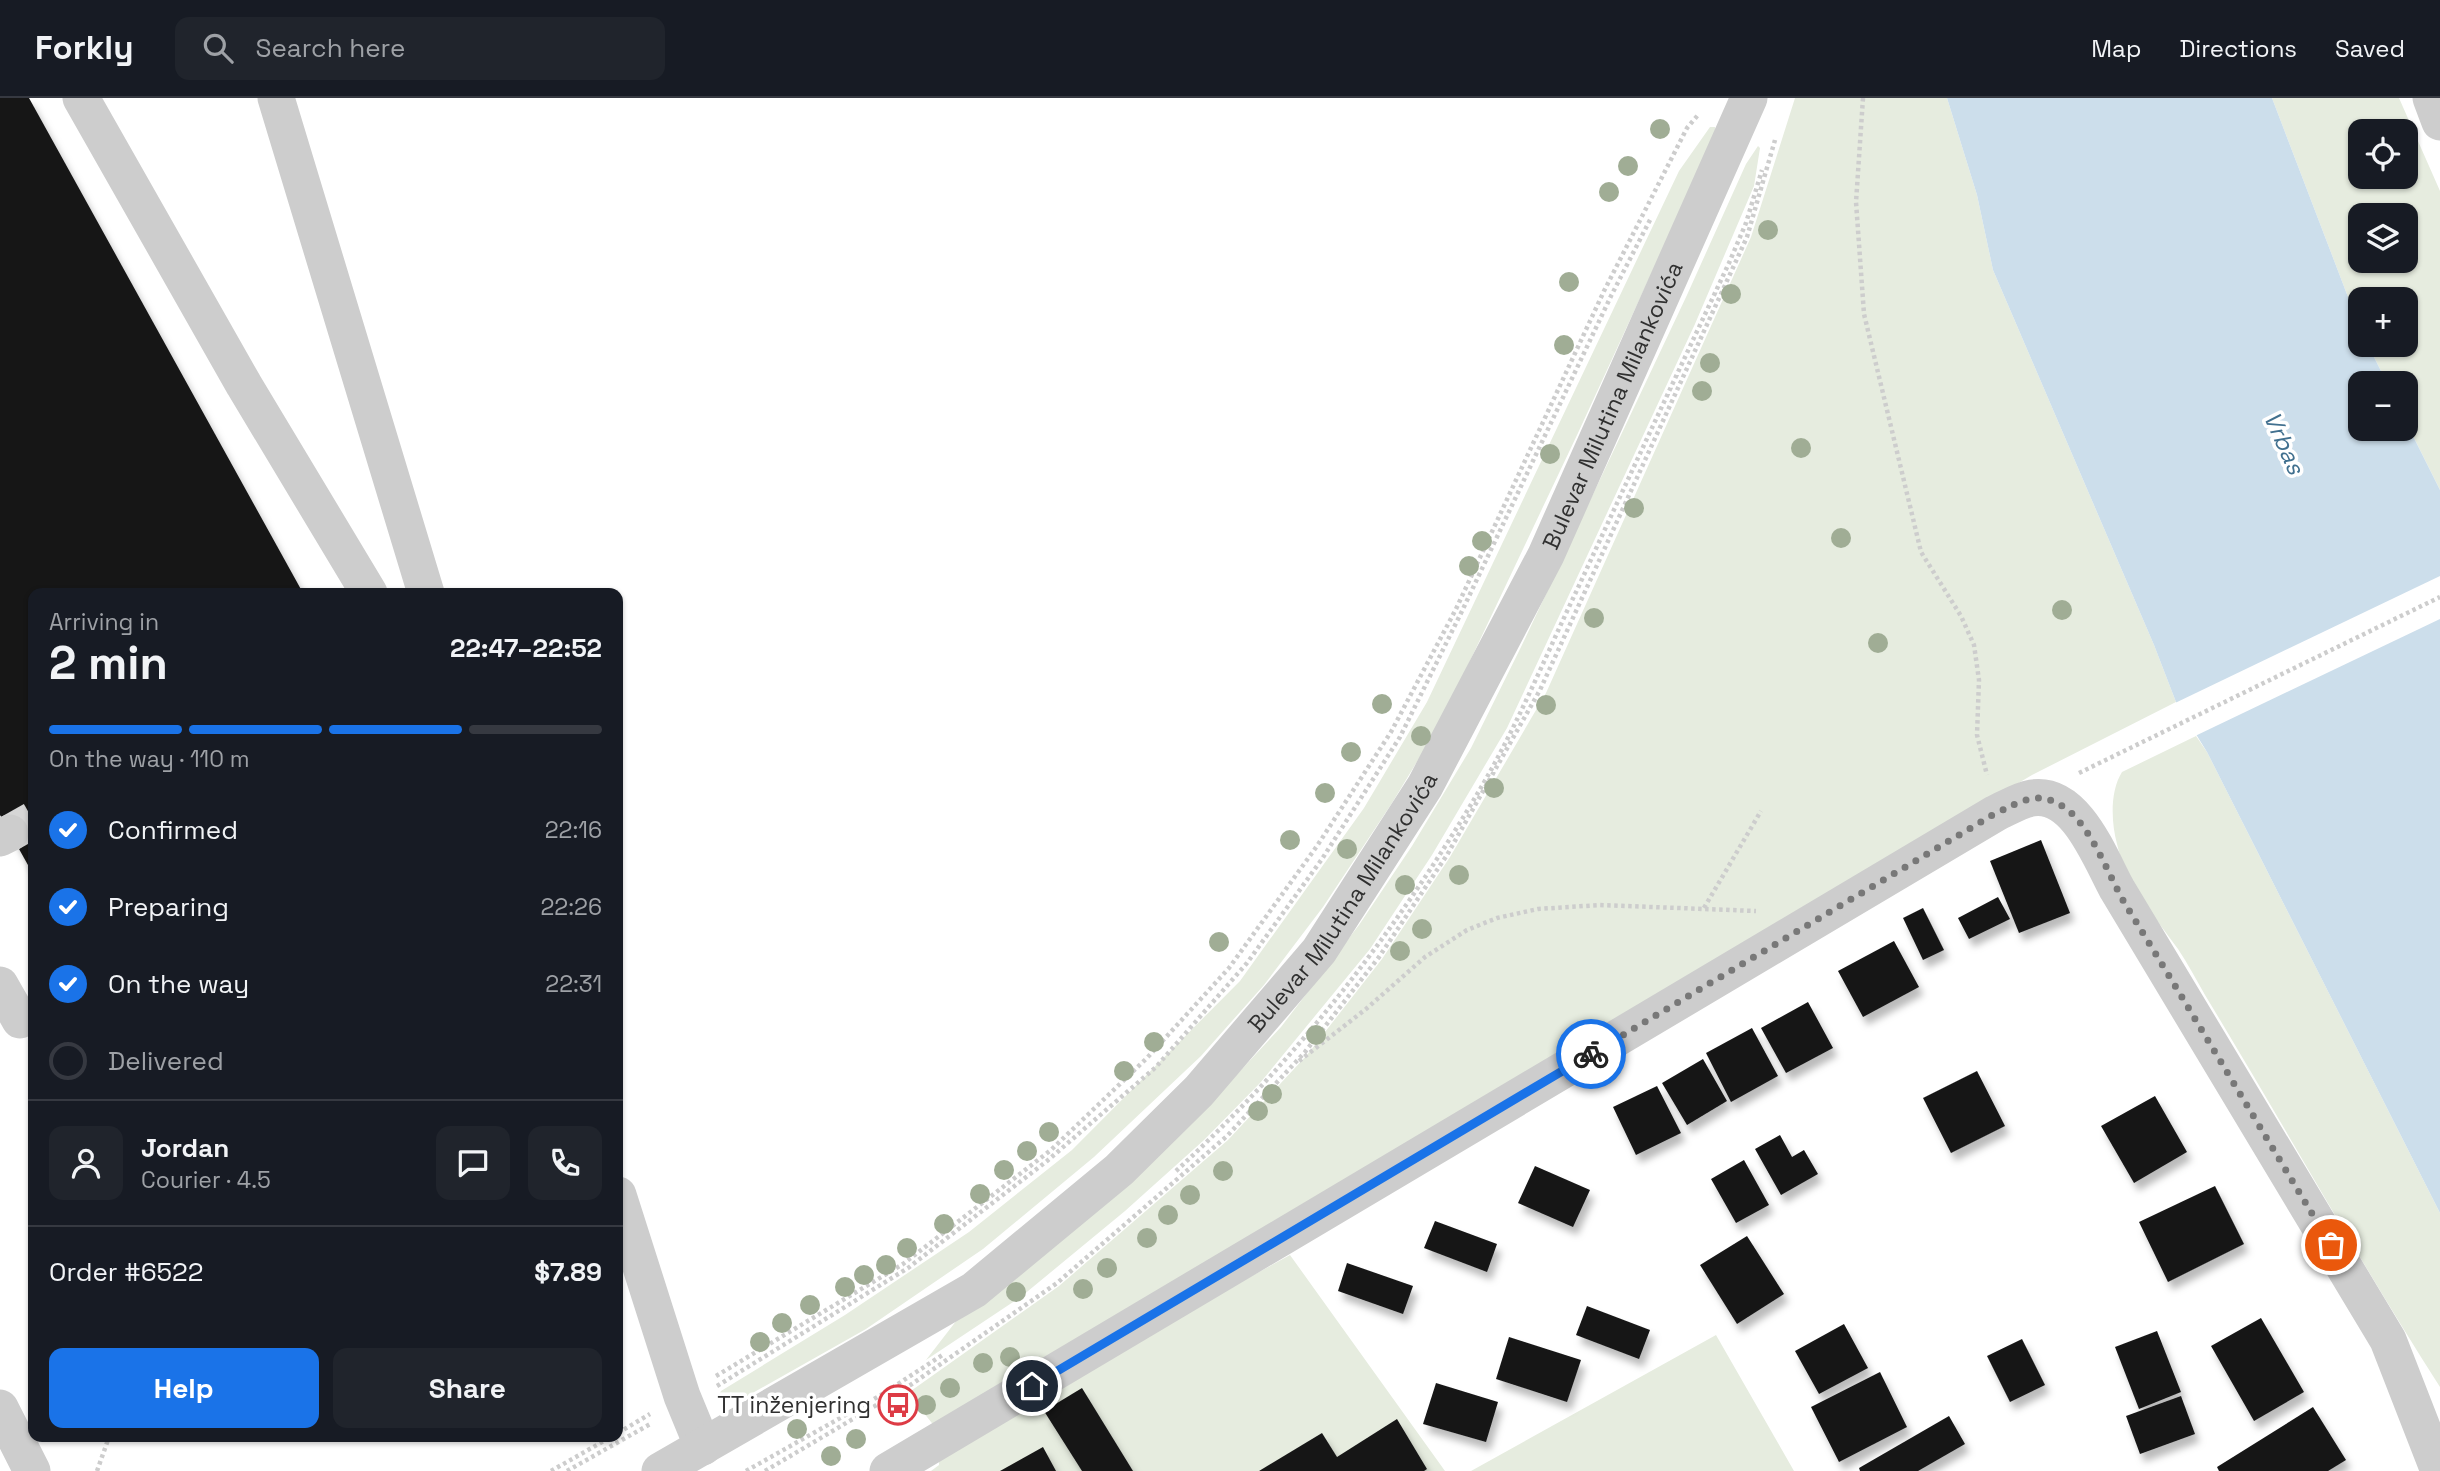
<!DOCTYPE html>
<html lang="en">
<head>
<meta charset="utf-8">
<style>
	body { margin:0; font-family:"Space Grotesk",sans-serif; background:#20242c; color:#f1f3f6; height:100vh; display:flex; flex-direction:column; font-size:26px; white-space:nowrap }
	* { box-sizing:border-box; margin:0 }
	p { font-size:23px; color:#9ea1a6 }
	.icon { flex:none; width:38px; height:38px; fill:none; stroke:currentColor; stroke-width:2; stroke-linecap:round; stroke-linejoin:round }
	.map { position:relative; flex:1; overflow:hidden }
	.side { position:absolute; left:28px; top:490px; width:595px; height:854px; display:flex; flex-direction:column; background:#171b24; border-radius:14px; box-shadow:0 2px 5px #0004 }
	.side>* { flex:none }
	.controls { position:absolute; left:2348px; top:21px; display:grid; gap:14px }
	.controls a { display:grid; place-items:center; width:70px; height:70px; border-radius:14px; background:#171b24; box-shadow:0 2px 5px #0004; font-size:35px }
	.pin { position:absolute; display:grid; place-items:center; width:60px; height:60px; color:#fff; margin:-30px; border:4px solid #fff; border-radius:50%; box-shadow:0 2px 7px #0007 }
	.courier { position:absolute; display:grid; place-items:center; width:70px; height:70px; margin:-35px; border:5px solid #1a73e8; border-radius:50%; background:#fff; color:#222; box-shadow:0 2px 9px #0007 }
	.overview em { font-style:normal; font-weight:600 }
	.overview div { display:flex; flex-direction:column-reverse }
	.overview { display:flex; align-items:center; justify-content:space-between; height:119px; padding:0 21px }
	h1 { font-size:46px; font-weight:600; line-height:52px }
	.bar { display:grid; grid-template-columns:repeat(4,1fr); gap:10px 7px; align-content:center; height:84px; padding:0 21px }
	.bar i { height:9px; border-radius:5px; background:#363941 }
	.bar .on { background:#1a73e8 }
	.bar p { grid-column:span 4 }
	.line { display:flex; align-items:center; gap:18px; padding:0 21px; border-top:2px solid #363941 }
	.line div { flex:1 }
	.round { display:grid; place-items:center; flex:none; width:74px; height:74px; border-radius:14px; background:#20242c }
	ol { padding:0 21px; list-style:none }
	li { display:flex; align-items:center; gap:21px; height:77px }
	li p { margin-inline-start:auto }
	li .icon { padding:7px; border-radius:50%; background:#1a73e8; color:#fff; stroke-width:4 }
	li:last-child { color:#9ea1a6 }
	li i { width:38px; height:38px; border:4px solid #363941; border-radius:50% }
	.primary-button { display:flex; gap:14px; margin-top:auto; padding:14px 21px }
	.primary-button a { flex:1; height:80px; border-radius:14px; background:#1a73e8; color:#fff; font-size:28px; font-weight:600; line-height:80px; text-align:center }
	.primary-button a+a { background:#20242c; color:#f1f3f6 }
	header { display:flex; align-items:center; gap:42px; box-sizing:border-box; height:98px; padding:0 35px; background:#171b24; border-bottom:2px solid #363941 }
	header strong { font-size:33px }
	nav { display:flex; gap:38px; margin-inline-start:auto; font-size:24px }
	.search { width:490px; height:63px; background:#20242c; display:flex; align-items:center; gap:18px; box-sizing:border-box; padding:0 24px; border-radius:14px; color:#9ea1a6; font-size:26px }
	.map>svg:first-child { display:block }
	.green { fill:#e6ecdf; fill-rule:evenodd }
	.water { fill:#ccdeeb }
	.pier { fill:#fff }
	.building { fill:#171717; filter:url(#shadow) }
	.lines { fill:none; stroke-linecap:round; stroke-linejoin:round }
	.minor-tunnel { stroke:#d6d6d6; stroke-width:37; stroke-dasharray:37 18; stroke-linecap:butt }
	.path { stroke:#cdcdcd; stroke-width:4.5; stroke-dasharray:3.5 3.5; stroke-linecap:butt }
	.minor { stroke:#cdcdcd; stroke-width:37 }
	.tree { fill:#a0ad95 }
	.done { stroke:#787878; stroke-width:7; stroke-dasharray:0 12.6 }
	.route { stroke:#1a73e8; stroke-width:9 }
	.labels { text-anchor:middle; stroke-width:7; stroke-linejoin:round; paint-order:stroke }
	.street-label { font-size:23px; fill:#303030; stroke:#fff }
	.poi-label { font-size:23px; fill:#303030; stroke:#fff; text-anchor:end }
	.water-label { font-size:24px; font-style:italic; fill:#41708f; stroke:#fff }
</style>
</head>
<body>
<header>
<strong>Forkly</strong>
<div class="search"><svg class="icon" aria-label="search" viewBox="0 0 24 24"><circle cx="10" cy="10" r="6"/><path d="M15 15l6 6"/></svg>Search here</div>
<nav><a>Map</a><a>Directions</a><a>Saved</a></nav>
</header>
<div class="map">
<svg width="2440" height="1373" viewBox="0 0 2440 1373">
	<defs>
		<filter id="shadow"><feDropShadow dx="4.5" dy="8" stdDeviation="3.5" flood-color="#0004"/></filter>
	</defs>
	<rect width="100%" height="100%" fill="#fff"/>
	<path class="green" d="M1795 0H1947L1977 97 1993 172 2154 547 2176 604 2032 677 935 1329 908 1295 1059 1188 1228 1042 1307 957 1382 861 1450 759 1546 595 1751 139Z
		M2272 0H2399L2440 93V392L2406 324V285H2387L2368 247H2406V201H2361V233ZM2361 33H2406V79H2361ZM2361 117H2406V163H2361Z
		M1710 29H1715L1716 33 1699 72 1578 335 1441 624 1392 705 1323 809 1264 887 1201 958 1094 1059 983 1151 866 1231 742 1301 718 1298 721 1293 845 1217 969 1134 1072 1052 1240 883 1364 710 1427 604 1679 73Z
		M1758 48 1760 50 1754 88 1695 226 1507 630 1432 757 1370 851 1260 985 1204 1042 1125 1113 1022 1198 926 1262 960 1218 1215 1000 1281 929 1359 827 1412 748 1471 650 1521 549 1687 197 1746 66Z
		M2196 638 2207 654 2440 1115V1289C2358 1161 2284 1027 2205 897 2196 881 2188 866 2178 851 2155 819 2126 786 2117 746 2111 724 2110 693 2122 674Z
		M1290 1157 1445 1373H931L939 1367V1361L948 1345Z
		M1716 1237 1794 1373H1471Z"/>
	<path class="water" d="M1947 0H2272L2361 233V247H2368L2387 285H2361V331H2406V324L2440 392V1115L2207 654 2176 604 2154 547 1993 172 1977 97Z"/>
	<path class="pier" d="M2440 478V521L2193 639 2173 606Z"/>
	<path class="building" d="M0 0H29L303 495H33V776L0 717Z
		M2041 742 2070 815 2019 835 1990 763Z
		M1998 799 2010 821 1969 841 1958 820Z
		M1923 810 1944 852 1923 862 1903 820Z
		M1894 843 1919 889 1863 919 1838 873Z
		M1808 904 1833 950 1786 975 1761 930Z
		M1752 930 1778 978 1731 1004 1706 955Z
		M1703 961 1727 1003 1687 1027 1662 985Z
		M1977 973 2005 1028 1951 1055 1923 1000Z
		M1657 988 1681 1035 1636 1057 1613 1009Z
		M2155 998 2187 1054 2134 1085 2101 1028Z
		M1780 1037 1792 1059 1804 1052 1818 1076 1781 1097 1755 1051Z
		M1744 1062 1769 1107 1736 1125 1711 1081Z
		M1535 1068 1590 1092 1573 1129 1518 1105Z
		M2215 1088 2244 1146 2168 1184 2139 1124Z
		M1435 1123 1497 1146 1487 1174 1424 1150Z
		M1747 1138 1784 1196 1737 1226 1700 1167Z
		M1347 1165 1413 1188 1403 1216 1338 1193Z
		M1587 1208 1650 1232 1639 1261 1576 1237Z
		M2261 1220 2304 1294 2254 1323 2211 1248Z
		M1844 1226 1868 1270 1819 1296 1795 1253Z
		M2157 1233 2181 1294 2139 1311 2115 1249Z
		M1509 1239 1581 1262 1567 1304 1496 1281Z
		M2022 1241 2045 1287 2010 1304 1987 1258Z
		M1880 1274 1907 1329 1839 1364 1811 1309Z
		M1436 1285 1498 1304 1486 1344 1423 1326Z
		M1082 1290 1133 1373H1082L1044 1313Z
		M2181 1298 2195 1336 2140 1356 2126 1318Z
		M2313 1309 2346 1362 2328 1373H2219L2217 1369Z
		M1949 1318 1965 1346 1918 1373H1860L1859 1370Z
		M1397 1321 1427 1371 1424 1373H1259L1322 1335 1337 1359Z
		M1043 1349 1056 1373H1000Z"/>
	<g class="lines">
		<path class="minor-tunnel" d="M10 735 33 722"/>
		<path class="path" d="M1863 0 1856 104 1864 216 1921 454 1961 518 1974 547 1979 582 1977 637 1987 677
			M2079 675 2440 499
			M1704 810 1761 713
			M1299 963 1366 911 1425 859 1467 832 1497 820 1538 811 1600 807 1756 813
			M1176 1073C1299 960 1402 826 1486 681 1520 621 1547 555 1577 492 1627 383 1678 274 1729 165L1746 125 1762 72
			M716 1278 903 1166 1051 1052 1147 960 1229 870 1317 748 1391 634 1456 511 1604 193 1687 30 1698 17
			M717 1288 908 1170 1047 1063 1156 969 1247 865 1322 761 1400 639 1462 513 1611 198 1651 120
			M618 1335 650 1316
			M97 1373 109 1339
			M551 1373 611 1339
			M567 1373 652 1325
			M746 1373 881 1297 944 1256
			M765 1373 912 1286 1057 1185 1227 1038 1305 954 1379 859 1447 757 1540 592 1747 139 1775 42"/>
		<g class="minor">
			<path d="M81 0 244 287 369 495"/>
			<path d="M276 0 426 495"/>
			<path d="M2431 0 2440 24"/>
			<path d="M0 740 10 735"/>
			<path d="M0 887 20 922"/>
			<path d="M618 1097 682 1298 703 1349"/>
			<path d="M0 1310 32 1373"/>
			<path id="s1" d="M660 1373 974 1192 1119 1072 1199 993 1319 853 1425 688 1546 457 1749 0"/>
			<path d="M888 1373 1996 715C2007 710 2020 702 2032 700 2076 693 2100 760 2117 791L2388 1242 2439 1373"/>
		</g>
	</g>
	<g class="tree">
		<circle cx="1660" cy="31" r="10"/>
		<circle cx="1628" cy="68" r="10"/>
		<circle cx="1609" cy="94" r="10"/>
		<circle cx="1768" cy="132" r="10"/>
		<circle cx="1569" cy="184" r="10"/>
		<circle cx="1731" cy="196" r="10"/>
		<circle cx="1564" cy="247" r="10"/>
		<circle cx="1710" cy="265" r="10"/>
		<circle cx="1702" cy="293" r="10"/>
		<circle cx="1801" cy="350" r="10"/>
		<circle cx="1550" cy="356" r="10"/>
		<circle cx="1634" cy="410" r="10"/>
		<circle cx="1841" cy="440" r="10"/>
		<circle cx="1482" cy="443" r="10"/>
		<circle cx="1469" cy="468" r="10"/>
		<circle cx="2062" cy="512" r="10"/>
		<circle cx="1594" cy="520" r="10"/>
		<circle cx="1878" cy="545" r="10"/>
		<circle cx="1382" cy="606" r="10"/>
		<circle cx="1546" cy="607" r="10"/>
		<circle cx="1421" cy="638" r="10"/>
		<circle cx="1351" cy="654" r="10"/>
		<circle cx="1494" cy="690" r="10"/>
		<circle cx="1325" cy="695" r="10"/>
		<circle cx="1290" cy="742" r="10"/>
		<circle cx="1347" cy="751" r="10"/>
		<circle cx="1459" cy="777" r="10"/>
		<circle cx="1405" cy="787" r="10"/>
		<circle cx="1422" cy="831" r="10"/>
		<circle cx="1219" cy="844" r="10"/>
		<circle cx="1400" cy="853" r="10"/>
		<circle cx="1316" cy="937" r="10"/>
		<circle cx="1154" cy="944" r="10"/>
		<circle cx="1124" cy="973" r="10"/>
		<circle cx="1272" cy="996" r="10"/>
		<circle cx="1258" cy="1013" r="10"/>
		<circle cx="1049" cy="1034" r="10"/>
		<circle cx="1027" cy="1053" r="10"/>
		<circle cx="1004" cy="1072" r="10"/>
		<circle cx="1223" cy="1073" r="10"/>
		<circle cx="980" cy="1096" r="10"/>
		<circle cx="1190" cy="1097" r="10"/>
		<circle cx="1168" cy="1117" r="10"/>
		<circle cx="944" cy="1126" r="10"/>
		<circle cx="1147" cy="1140" r="10"/>
		<circle cx="907" cy="1150" r="10"/>
		<circle cx="886" cy="1167" r="10"/>
		<circle cx="1107" cy="1170" r="10"/>
		<circle cx="864" cy="1177" r="10"/>
		<circle cx="845" cy="1189" r="10"/>
		<circle cx="1083" cy="1191" r="10"/>
		<circle cx="1016" cy="1194" r="10"/>
		<circle cx="810" cy="1207" r="10"/>
		<circle cx="782" cy="1225" r="10"/>
		<circle cx="760" cy="1244" r="10"/>
		<circle cx="1010" cy="1259" r="10"/>
		<circle cx="983" cy="1265" r="10"/>
		<circle cx="950" cy="1290" r="10"/>
		<circle cx="926" cy="1307" r="10"/>
		<circle cx="797" cy="1331" r="10"/>
		<circle cx="856" cy="1341" r="10"/>
		<circle cx="831" cy="1358" r="10"/>
	</g>
	<g class="lines">
		<path class="done" d="M1591 956 1996 715C2022 703 2039 691 2065 710 2091 728 2108 776 2124 804 2194 918 2262 1033 2331 1147"/>
		<path class="route" d="M1032 1288 1591 956"/>
	</g>
	<defs>
		<g id="bus-ring" transform="scale(2.0125)"><circle r="9.5" fill="#fff" stroke="#dd3b45" stroke-width="1.5"/><path d="M-5-6H5V4H4V6H2V4H-2V6H-4V4H-5ZM-3.5-4V0h7V-4ZM-3.5 1.2v1.5H-2V1.2ZM2 1.2v1.5H3.5V1.2Z" fill="#dd3b45"/></g>
	</defs>
	<g fill-rule="evenodd">
		<use href="#bus-ring" x="898" y="1307"/>
	</g>
	<g class="labels">
		<g class="street-label">
			<text dy="8" stroke="none"><textPath href="#s1" startOffset="1468">Bulevar Milutina Milankovića</textPath></text>
			<text dy="8" stroke="none"><textPath href="#s1" startOffset="901">Bulevar Milutina Milankovića</textPath></text>
		</g>
		<g class="poi-label">
			<text x="871" y="1315">TT inženjering</text>
		</g>
		<g class="water-label">
			<text transform="translate(2284 345) rotate(66)" y="8">Vrbas</text>
		</g>
	</g>
</svg>
<div class="controls">
<a><svg class="icon" aria-label="locate" viewBox="0 0 24 24"><circle cx="12" cy="12" r="6"/><path d="M12 2v4M12 18v4M2 12h4M18 12h4"/></svg></a>
<a><svg class="icon" aria-label="layers" viewBox="0 0 24 24"><path d="M12 4l9 5-9 5-9-5zM3 14l9 5 9-5"/></svg></a>
<a>+</a>
<a>−</a>
</div>
<div class="pin" style="left:2331px;top:1147px;background:#ea580c"><svg class="icon" aria-label="bag" viewBox="0 0 24 24"><path d="M5 8h14l-1 12H6zM9 8a3 3 0 0 1 6 0"/></svg></div>
<div class="pin" style="left:1032px;top:1288px;background:#1f2937"><svg class="icon" aria-label="home" viewBox="0 0 24 24"><path d="M3 11l9-7 9 7M6 9v11h12V9"/></svg></div>
<div class="courier" style="left:1591px;top:956px"><svg class="icon" aria-label="bike" viewBox="0 0 24 24"><circle cx="6" cy="16" r="4"/><circle cx="18" cy="16" r="4"/><path d="M6 16l4-8h5l3 8M10 8l3 8H6M13 5h3"/></svg></div>
<section class="side">
<div class="overview"><div><h1>2 min</h1><p>Arriving in</p></div><em>22:47–22:52</em></div>
<div class="bar"><i class="on"></i><i class="on"></i><i class="on"></i><i></i><p>On the way · 110 m</p></div>
<ol>
<li><svg class="icon" aria-label="check" viewBox="0 0 24 24"><path d="M5 12l5 5 9-10"/></svg>Confirmed<p>22:16</p></li>
<li><svg class="icon" aria-label="check" viewBox="0 0 24 24"><path d="M5 12l5 5 9-10"/></svg>Preparing<p>22:26</p></li>
<li><svg class="icon" aria-label="check" viewBox="0 0 24 24"><path d="M5 12l5 5 9-10"/></svg>On the way<p>22:31</p></li>
<li><i></i>Delivered</li>
</ol>
<div class="line" style="height:126px"><a class="round"><svg class="icon" aria-label="person" viewBox="0 0 24 24"><circle cx="12" cy="8" r="4"/><path d="M4 21q1-7 8-7t8 7"/></svg></a><div><b>Jordan</b><p>Courier · 4.5</p></div><a class="round"><svg class="icon" aria-label="chat" viewBox="0 0 24 24"><path d="M4 5h16v11H9l-5 4z"/></svg></a><a class="round"><svg class="icon" aria-label="phone" viewBox="0 0 24 24"><path d="M5 4h4l2 5-3 2q2 4 5 5l2-3 5 2v4C11 20 4 13 5 4z"/></svg></a></div>
<div class="line" style="height:91px"><div>Order #6522</div><b>$7.89</b></div>
<div class="primary-button"><a>Help</a><a>Share</a></div>
</section>
</div>
</body>
</html>
